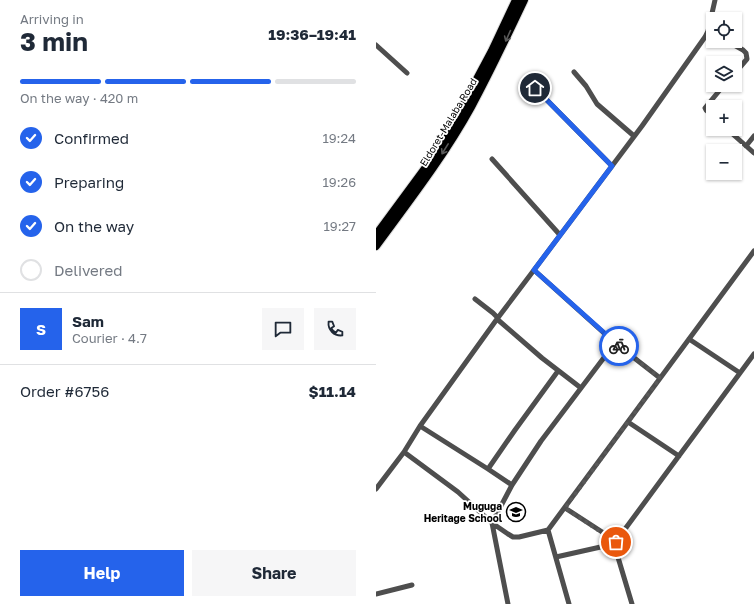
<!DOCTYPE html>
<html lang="en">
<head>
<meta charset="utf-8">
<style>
	body { margin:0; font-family:"Golos Text",sans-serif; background:#f6f6f7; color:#1f2937; height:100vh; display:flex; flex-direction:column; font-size:15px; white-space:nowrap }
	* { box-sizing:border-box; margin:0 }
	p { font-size:13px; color:#747a83 }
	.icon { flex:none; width:22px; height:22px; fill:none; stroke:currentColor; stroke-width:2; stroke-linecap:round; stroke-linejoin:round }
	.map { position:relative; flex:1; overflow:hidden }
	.side { display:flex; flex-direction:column; background:#fff; width:376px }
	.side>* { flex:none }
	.buttons { position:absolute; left:330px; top:12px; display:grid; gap:8px }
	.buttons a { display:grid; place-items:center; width:36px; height:36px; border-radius:0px; background:#fff; box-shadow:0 1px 3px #0004; font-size:20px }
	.pin { position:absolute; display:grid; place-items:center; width:34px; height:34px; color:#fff; margin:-17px; border:2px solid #fff; border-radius:50%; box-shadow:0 1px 4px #0007 }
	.courier { position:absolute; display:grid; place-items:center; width:40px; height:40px; margin:-20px; border:3px solid #2563eb; border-radius:50%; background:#fff; color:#222; box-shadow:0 1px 5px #0007 }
	.overview em { font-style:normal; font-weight:700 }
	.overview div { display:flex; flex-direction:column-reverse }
	.overview { display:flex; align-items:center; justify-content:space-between; height:68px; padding:0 20px }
	h1 { font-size:26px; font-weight:700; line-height:30px }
	.bar { display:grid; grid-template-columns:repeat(4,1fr); gap:6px 4px; align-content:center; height:48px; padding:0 20px }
	.bar i { height:5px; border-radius:3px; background:#e0e1e3 }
	.bar .current { background:#2563eb }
	.bar p { grid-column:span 4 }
	.line { display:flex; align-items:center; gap:10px; padding:0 20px; border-top:1px solid #e0e1e3 }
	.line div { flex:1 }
	.round { display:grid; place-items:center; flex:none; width:42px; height:42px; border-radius:0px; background:#f6f6f7 }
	ol { padding:0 20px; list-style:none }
	li { display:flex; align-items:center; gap:12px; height:44px }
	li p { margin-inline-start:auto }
	li .icon { padding:4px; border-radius:50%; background:#2563eb; color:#fff; stroke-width:4 }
	li:last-child { color:#747a83 }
	li i { width:22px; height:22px; border:2px solid #e0e1e3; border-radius:50% }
	.cta { display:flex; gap:8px; margin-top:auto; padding:8px 20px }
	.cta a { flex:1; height:46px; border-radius:0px; background:#2563eb; color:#fff; font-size:16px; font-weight:700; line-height:46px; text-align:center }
	.cta a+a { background:#f6f6f7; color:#1f2937 }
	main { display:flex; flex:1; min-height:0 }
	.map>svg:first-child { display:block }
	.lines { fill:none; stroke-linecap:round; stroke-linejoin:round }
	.trunk-casing { stroke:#dbdbdb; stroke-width:10 }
	.minor { stroke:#4e4e4e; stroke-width:5 }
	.trunk { stroke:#000; stroke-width:8 }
	.oneway { stroke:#595959 }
	.done { stroke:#595959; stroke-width:4; stroke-dasharray:0 7.2 }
	.route { stroke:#2563eb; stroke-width:5 }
	.labels { text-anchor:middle; stroke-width:3.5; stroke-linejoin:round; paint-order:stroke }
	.street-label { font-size:10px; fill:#000; stroke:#fff }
	.poi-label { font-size:10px; font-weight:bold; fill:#000; stroke:#fff; text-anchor:end }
</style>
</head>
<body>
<main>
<section class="side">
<div class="overview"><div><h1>3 min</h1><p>Arriving in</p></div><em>19:36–19:41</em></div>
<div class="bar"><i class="current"></i><i class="current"></i><i class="current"></i><i></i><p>On the way · 420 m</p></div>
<ol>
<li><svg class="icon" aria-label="check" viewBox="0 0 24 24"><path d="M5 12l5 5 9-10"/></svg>Confirmed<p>19:24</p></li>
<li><svg class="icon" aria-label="check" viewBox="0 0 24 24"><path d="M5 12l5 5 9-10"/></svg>Preparing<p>19:26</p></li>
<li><svg class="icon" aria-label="check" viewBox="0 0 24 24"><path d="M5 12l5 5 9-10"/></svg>On the way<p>19:27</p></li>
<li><i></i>Delivered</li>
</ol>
<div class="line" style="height:72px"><b class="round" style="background:#2563eb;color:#fff">S</b><div><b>Sam</b><p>Courier · 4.7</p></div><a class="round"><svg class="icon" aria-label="chat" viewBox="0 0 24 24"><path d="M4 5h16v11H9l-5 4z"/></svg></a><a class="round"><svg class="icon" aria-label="phone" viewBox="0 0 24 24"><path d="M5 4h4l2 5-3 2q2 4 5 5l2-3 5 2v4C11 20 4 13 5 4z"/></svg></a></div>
<div class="line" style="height:52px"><div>Order #6756</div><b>$11.14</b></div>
<div class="cta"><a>Help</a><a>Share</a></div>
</section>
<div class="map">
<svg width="378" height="604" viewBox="0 0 378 604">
	<rect width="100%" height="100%" fill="#fff"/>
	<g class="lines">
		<g class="trunk-casing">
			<path id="trunk" d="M0 235 48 170 84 111 116 51 140 0
				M0 246C33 201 68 156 95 107 114 72 131 36 148 0"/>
		</g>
		<path class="minor" d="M351 41 367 50 370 53 371 59 359 73
			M0 45 31 73
			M198 72 210 86 221 104 258 136
			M159 88 236 166
			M337 116 330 110 329 108 348 85
			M351 129 378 153
			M370 146 378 136
			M116 159 184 235
			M158 270 266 126 329 37 332 31 339 0
			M99 299 117 313 122 318
			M121 319 166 358 205 388
			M313 339 364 373
			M252 422 303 456
			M44 426 112 469 139 430 182 371
			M28 452 82 492 116 523 132 534 137 537H143L172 530 378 251
			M112 469 136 485
			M0 489 28 452 44 426 121 319 158 270 239 343 284 378
			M189 508 240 541
			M172 530 193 604
			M238 544 256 604
			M180 557 238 544 378 354
			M0 594 36 585
			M132 604 116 523 136 485 165 441 239 343"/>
		<use href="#trunk" class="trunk"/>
	</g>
	<defs><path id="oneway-shaft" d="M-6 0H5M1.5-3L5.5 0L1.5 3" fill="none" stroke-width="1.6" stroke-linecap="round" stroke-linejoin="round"/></defs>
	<g class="oneway">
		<use href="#oneway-shaft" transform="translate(132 36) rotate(114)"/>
		<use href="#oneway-shaft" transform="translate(69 149) rotate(122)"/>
	</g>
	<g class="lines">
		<path class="done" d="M240 542 189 508 284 378 243 346"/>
		<path class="route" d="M159 88 236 166 158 270 243 346"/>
	</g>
	<defs>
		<g id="school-ring" transform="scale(1)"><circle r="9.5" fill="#fff" stroke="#000" stroke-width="1.5"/><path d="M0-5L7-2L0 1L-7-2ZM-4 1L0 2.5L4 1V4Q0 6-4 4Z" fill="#000"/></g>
	</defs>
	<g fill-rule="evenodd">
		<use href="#school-ring" x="140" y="512"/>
	</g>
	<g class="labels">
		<g class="street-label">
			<text transform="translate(72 122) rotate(-59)" y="4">Eldoret-Malaba Road</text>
		</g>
		<g class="poi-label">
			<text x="126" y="510">Muguga<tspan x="126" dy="12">Heritage School</tspan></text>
		</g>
	</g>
</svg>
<div class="buttons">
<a><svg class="icon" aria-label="locate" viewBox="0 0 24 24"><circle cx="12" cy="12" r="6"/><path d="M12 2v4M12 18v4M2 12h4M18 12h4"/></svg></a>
<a><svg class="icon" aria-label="layers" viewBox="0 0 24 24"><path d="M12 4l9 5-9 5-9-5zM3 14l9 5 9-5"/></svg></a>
<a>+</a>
<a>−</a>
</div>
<div class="pin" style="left:240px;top:542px;background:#ea580c"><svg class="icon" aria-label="bag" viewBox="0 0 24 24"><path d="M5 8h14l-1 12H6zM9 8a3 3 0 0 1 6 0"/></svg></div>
<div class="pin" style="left:159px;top:88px;background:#1f2937"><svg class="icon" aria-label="home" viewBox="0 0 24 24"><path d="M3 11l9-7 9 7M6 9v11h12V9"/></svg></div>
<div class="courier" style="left:243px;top:346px"><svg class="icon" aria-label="bike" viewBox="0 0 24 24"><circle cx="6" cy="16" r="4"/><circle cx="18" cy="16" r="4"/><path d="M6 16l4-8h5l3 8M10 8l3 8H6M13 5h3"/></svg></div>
</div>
</main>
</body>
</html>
